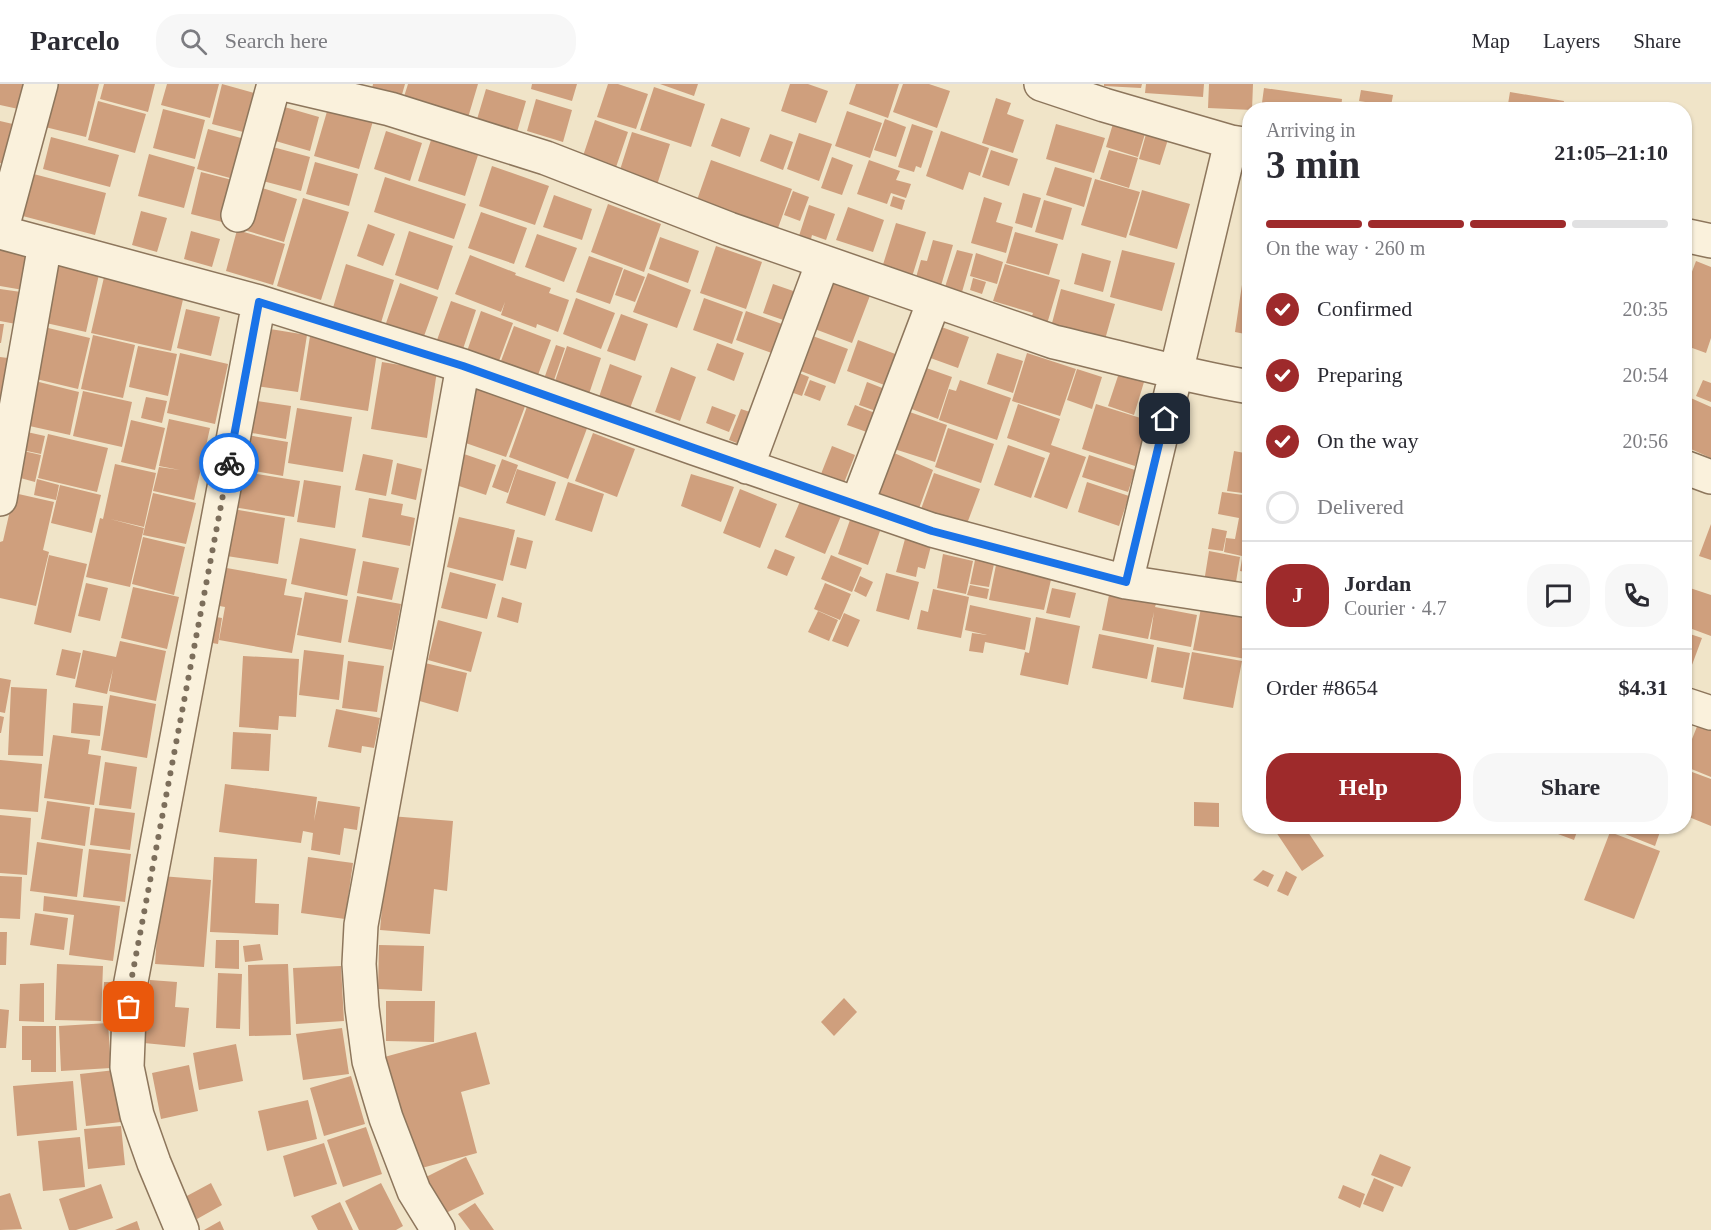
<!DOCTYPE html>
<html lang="en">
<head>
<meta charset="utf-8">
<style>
	body { margin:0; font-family:Georgia,serif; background:#f7f7f7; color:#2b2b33; height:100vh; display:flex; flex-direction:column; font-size:22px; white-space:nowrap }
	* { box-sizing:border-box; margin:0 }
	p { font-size:20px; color:#7c7c81 }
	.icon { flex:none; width:33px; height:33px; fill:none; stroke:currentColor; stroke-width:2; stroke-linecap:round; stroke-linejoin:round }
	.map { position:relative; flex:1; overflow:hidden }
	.drawer { position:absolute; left:1242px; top:18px; width:450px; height:732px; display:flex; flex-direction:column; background:#fff; border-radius:24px; box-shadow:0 2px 4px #0004 }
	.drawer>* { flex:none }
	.pin { position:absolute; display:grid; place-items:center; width:51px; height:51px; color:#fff; margin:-26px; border-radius:12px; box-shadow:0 3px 9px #0006 }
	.courier { position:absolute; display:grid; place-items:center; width:60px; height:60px; margin:-30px; border:4px solid #1a73e8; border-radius:50%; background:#fff; color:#222; box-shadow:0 2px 8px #0007 }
	.overview em { font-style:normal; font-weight:600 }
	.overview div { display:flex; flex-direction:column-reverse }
	.overview { display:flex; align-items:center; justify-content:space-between; height:102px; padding:0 24px }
	h1 { font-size:39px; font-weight:600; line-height:45px }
	.bar { display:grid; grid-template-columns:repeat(4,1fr); gap:9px 6px; align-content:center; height:72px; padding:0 24px }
	.bar i { height:8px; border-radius:4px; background:#e1e1e2 }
	.bar .active { background:#9e2a2b }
	.bar p { grid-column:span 4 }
	.line { display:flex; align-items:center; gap:15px; padding:0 24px; border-top:2px solid #e1e1e2 }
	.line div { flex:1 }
	.round { display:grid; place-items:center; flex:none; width:63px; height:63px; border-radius:24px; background:#f7f7f7 }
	ol { padding:0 24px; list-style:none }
	li { display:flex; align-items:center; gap:18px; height:66px }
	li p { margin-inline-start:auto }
	li .icon { padding:6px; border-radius:50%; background:#9e2a2b; color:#fff; stroke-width:4 }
	li:last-child { color:#7c7c81 }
	li i { width:33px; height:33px; border:3px solid #e1e1e2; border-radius:50% }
	.primary-button { display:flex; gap:12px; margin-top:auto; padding:12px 24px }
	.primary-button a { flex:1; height:69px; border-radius:24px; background:#9e2a2b; color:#fff; font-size:24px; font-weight:600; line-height:69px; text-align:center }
	.primary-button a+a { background:#f7f7f7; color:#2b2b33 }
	header { display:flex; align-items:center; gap:36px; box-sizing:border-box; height:84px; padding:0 30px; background:#fff; border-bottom:2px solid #e1e1e2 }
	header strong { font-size:28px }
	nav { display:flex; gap:33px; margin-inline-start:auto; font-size:21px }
	.search { width:420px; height:54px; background:#f7f7f7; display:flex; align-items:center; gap:15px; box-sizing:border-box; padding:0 21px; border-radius:24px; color:#7c7c81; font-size:22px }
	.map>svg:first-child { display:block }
	.building { fill:#cf9f7d }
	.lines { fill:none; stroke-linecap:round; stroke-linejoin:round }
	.street-casing { stroke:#8d765c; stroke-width:36 }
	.street { stroke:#faf1dc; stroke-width:33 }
	.done { stroke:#7c6e5b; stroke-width:6; stroke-dasharray:0 10.8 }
	.route { stroke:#1a73e8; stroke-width:8 }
</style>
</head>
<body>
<header>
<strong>Parcelo</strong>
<div class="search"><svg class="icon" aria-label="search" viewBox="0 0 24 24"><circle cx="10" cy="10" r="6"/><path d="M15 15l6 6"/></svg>Search here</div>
<nav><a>Map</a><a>Layers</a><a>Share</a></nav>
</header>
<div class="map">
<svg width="1711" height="1146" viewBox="0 0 1711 1146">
	<rect width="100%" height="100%" fill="#f0e4c8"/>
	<path class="building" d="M0 0H29L23 26 0 21Z
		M55 0H99L86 53 45 43Z
		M104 0H155L148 28 100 15Z
		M167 0H219L210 34 161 21Z
		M222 0 261 11 251 50 212 40Z
		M373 0H405L401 14 372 5Z
		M408 0H478L467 37 402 19Z
		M532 0H577L572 17 531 5Z
		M608 0H618L648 10 636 45 597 33Z
		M660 0H698L694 12Z
		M790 0H808L828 7 816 39 781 27Z
		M856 0H899L888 34 849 20Z
		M903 0H929L950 7 937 44 893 28Z
		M1104 0H1142L1141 4 1104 2Z
		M1146 0H1204L1203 13 1145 9Z
		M1209 0H1253L1252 26 1208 24Z
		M654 3 705 20 691 63 640 46Z
		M1264 4 1342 15 1341 26H1261Z
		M486 5 526 17 515 55 475 42Z
		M1361 6 1393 11 1391 22 1359 17Z
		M1510 8 1564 17 1562 26H1507Z
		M996 14 1011 19 1007 30 1024 36 1013 69 982 59Z
		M536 15 572 26 563 58 527 47Z
		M98 17 146 30 135 69 88 56Z
		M1422 19 1444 21V26H1422Z
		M1464 20 1496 24 1495 26H1463Z
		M281 22 319 33 310 67 272 56Z
		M328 24 373 37 359 85 314 72Z
		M163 25 205 36 195 75 153 64Z
		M847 27 882 39 870 74 835 62Z
		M1115 33 1147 43 1138 73 1106 63Z
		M721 34 750 44 740 73 711 62Z
		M885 35 906 43 896 73 874 66Z
		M595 36 628 48 613 92 580 81Z
		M0 37 17 41 9 81 0 79Z
		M912 40 933 47 921 84 916 82 914 88 898 83Z
		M1056 40 1105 54 1094 89 1046 75Z
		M1148 43 1170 49 1160 81 1139 75Z
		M208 45 252 57 241 97 197 85Z
		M386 47 422 59 410 97 374 85Z
		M941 47 989 64 980 92 969 88 963 106 926 92Z
		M632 48 670 60 657 101 619 89Z
		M799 49 832 60 819 97 787 85Z
		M770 50 793 58 783 86 760 77Z
		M51 53 119 71 110 103 43 85Z
		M431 56 478 71 465 112 418 97Z
		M269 62 310 73 301 107 259 96Z
		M991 66 1018 75 1009 102 982 93Z
		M1109 66 1138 74 1129 104 1100 95Z
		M149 70 195 83 184 124 138 112Z
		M832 73 853 81 842 111 821 104Z
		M711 76 792 105 778 144 697 116Z
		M869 76 900 87 896 96 911 100 906 114 891 109 887 120 857 110Z
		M315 78 358 90 349 122 306 110Z
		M492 82 549 102 535 141 479 122Z
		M1055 83 1092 94 1084 123 1046 111Z
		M26 88 106 109 95 151 15 130Z
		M201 88 236 97 226 139 191 130Z
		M385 93 466 120 454 155 374 128Z
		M1095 95 1140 108 1126 154 1081 141Z
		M256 102 297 115 284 158 244 146Z
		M1142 106 1190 120 1177 165 1129 151Z
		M793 107 809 113 800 137 784 131Z
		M1023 109 1041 114 1032 144 1015 139Z
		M554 111 592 125 582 156 543 143Z
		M893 112 905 116 902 126 890 122Z
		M984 113 1002 119 996 138 1013 143 1006 169 971 159Z
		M303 114 349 128 321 216 277 202Z
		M1044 116 1072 124 1063 156 1035 148Z
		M608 120 661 140 644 188 591 168Z
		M809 121 835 130 826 156 812 151 810 159 798 155Z
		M848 123 884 136 873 168 836 156Z
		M141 127 167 134 157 168 132 161Z
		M481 128 527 144 514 180 468 164Z
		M896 139 926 148 911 196 881 187Z
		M368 140 395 150 383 182 357 172Z
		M237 146 285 160 273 201 226 187Z
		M191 147 220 155 212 183 184 175Z
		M409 147 453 162 438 206 395 191Z
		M1015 148 1058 160 1049 191 1006 179Z
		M537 150 577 164 564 198 525 183Z
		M660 153 699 167 688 199 649 185Z
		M933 156 953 161 940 205 915 197 921 176 927 177Z
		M716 162 762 178 746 225 700 209Z
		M0 166 35 172 29 207 0 202Z
		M957 166 973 170 962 208 945 203Z
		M1122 166 1175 179 1162 227 1110 213Z
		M976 169 1003 178 997 200 970 192Z
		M1082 169 1111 177 1103 208 1074 200Z
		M470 171 516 189 515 191 551 204 549 209 569 216 558 248 537 240 536 244 501 231 505 218 501 228 455 210Z
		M589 172 623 184 610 220 576 208Z
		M60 177 100 186 86 248 46 239Z
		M1696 177 1711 183V254L1706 269 1684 261V209Z
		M346 180 394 196 380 242 332 227Z
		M1005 180 1060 196 1047 240 1031 235 1033 229 993 217Z
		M624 185 645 193 635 218 615 211Z
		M105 189 185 207 171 267 91 249Z
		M648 189 691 206 677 244 633 228Z
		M822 191 871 209 852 259 804 241Z
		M973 194 986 198 982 210 970 206Z
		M1243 194 1250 195V251L1235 248Z
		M400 199 438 213 423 255 385 242Z
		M773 200 799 209 789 238 763 229Z
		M0 205 21 208 16 240 0 237Z
		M1061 205 1115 220 1104 259 1051 243Z
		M576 214 615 229 601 265 563 250Z
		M704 214 743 228 732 260 693 246Z
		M451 217 476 226 463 265 437 256Z
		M186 225 220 233 211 272 177 264Z
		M481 227 513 239 496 285 465 273Z
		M746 227 790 243 780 272 736 256Z
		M621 230 648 240 635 277 607 267Z
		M0 240H4L1 259H0Z
		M936 241 969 253 958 284 925 272Z
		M514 242 551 256 535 299 498 285Z
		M44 243 90 254 78 305 32 294Z
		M264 244 307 251 298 308 256 302Z
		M93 251 135 261 123 314 81 305Z
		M810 251 848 265 835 300 790 283Z
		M310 252 378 262 368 327 300 316Z
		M858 256 898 271 887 302 847 287Z
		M717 259 744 269 734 297 707 286Z
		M556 261 565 264 554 296 545 292Z
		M138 262 177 270 168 312 129 303Z
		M567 262 601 274 588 313 554 300Z
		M180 269 228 280 215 340 167 329Z
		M997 269 1023 277 1013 309 987 300Z
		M1027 269 1076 285 1060 332 1012 317Z
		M0 273 8 274 1 318 0 317Z
		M382 278 437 287 427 354 371 345Z
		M610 280 642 292 629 327 598 316Z
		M915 280 952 293 938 335 901 321Z
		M671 283 696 293 680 337 655 328Z
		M789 285 809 293 802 312 782 305Z
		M1077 285 1102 293 1092 325 1067 316Z
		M1119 289 1144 298 1134 331 1108 322Z
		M810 296 826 302 820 317 804 311Z
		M960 296 1011 314 997 356 939 336 949 305 956 307Z
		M1703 296 1711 299V318L1696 312Z
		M35 297 79 308 70 351 25 341Z
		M867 298 895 309 887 331 859 321Z
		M478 299 527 317 506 373 457 356Z
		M83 307 132 318 122 363 73 352Z
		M1684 311 1711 323V374L1684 362Z
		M146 313 167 317 162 339 141 334Z
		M257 317 291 322 286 355 252 349Z
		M529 317 589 339 568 395 509 373Z
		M1018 320 1060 335 1051 361 1086 373 1067 425 1034 413 1050 369 1007 354Z
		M1096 320 1150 337 1135 382 1082 365Z
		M855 321 885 333 878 352 847 341Z
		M712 322 736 331 729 348 706 339Z
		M297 324 352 333 343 388 288 379Z
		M741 325 759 331 747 363 729 356Z
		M901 325 947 341 935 378 888 363Z
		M169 335 210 344 194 416 153 407 159 383 180 386 159 382Z
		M131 336 165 344 155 386 121 378Z
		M948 344 994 360 981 399 935 383Z
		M27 348 45 352 41 370 22 366Z
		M593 349 635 365 617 413 575 397Z
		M48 350 108 364 97 408 38 394Z
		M241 350 288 358 283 392 236 384Z
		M1008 361 1045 374 1031 414 994 401Z
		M832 362 855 371 844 399 821 390Z
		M885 365 933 386 917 430 867 414Z
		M19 366 41 371 35 398 13 392Z
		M1234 367 1250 370V410L1227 407Z
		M363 370 393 376 386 412 355 406Z
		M464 370 496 381 486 411 453 400Z
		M1089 371 1135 386 1128 408 1082 393Z
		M502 375 518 381 508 409 492 403Z
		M397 379 422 385 416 416 391 410Z
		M115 380 156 389 144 443 110 435 144 444 130 503 86 493 100 434 103 435Z
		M517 385 556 398 545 432 506 419Z
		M232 386 300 397 294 433 227 422Z
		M934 389 980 405 965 445 920 428Z
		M691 390 734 403 721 438 681 422Z
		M37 395 59 401 56 416 34 411Z
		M304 396 341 402 335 444 297 438Z
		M568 398 604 410 592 448 555 436Z
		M1087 398 1129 412 1119 442 1078 428Z
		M60 401 101 411 92 449 51 439Z
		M740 405 777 420 760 464 723 449Z
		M804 408 844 425 825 470 785 453Z
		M1222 408 1250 412V457L1245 456 1242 472 1224 468 1226 454 1235 455 1239 434 1218 430Z
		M14 409 54 418 43 466 49 468 36 522 0 514V458L3 457Z
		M153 409 196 419 186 460 143 451Z
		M369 414 403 420 401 431 415 434 410 462 362 453Z
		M227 424 285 434 278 480 220 471Z
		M459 433 515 446 503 497 447 483Z
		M850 436 880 447 868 481 838 470Z
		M1711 440V476L1699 472Z
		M1212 444 1227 447 1223 467 1208 465Z
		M143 453 185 463 174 511 132 500Z
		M517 453 533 457 526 485 510 481Z
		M300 454 356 465 347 512 291 500Z
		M905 455 931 462 925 485 918 483 916 493 896 488Z
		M1244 463 1250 464V489L1240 487Z
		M775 465 795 473 787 492 767 484Z
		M1209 467 1240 473 1235 504 1204 498Z
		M943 470 973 477 966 510 937 504Z
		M49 471 87 480 71 549 34 540Z
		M831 471 862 484 852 508 821 495Z
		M975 476 994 480 989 503 970 500Z
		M997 476 1053 487 1044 526 989 516Z
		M363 477 399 484 392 516 357 509Z
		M221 483 287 495 284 511 302 514 292 569 219 556 225 523 214 521Z
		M450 488 496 500 487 535 441 524Z
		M886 489 919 498 909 536 876 527Z
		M860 492 873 498 866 513 854 507Z
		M86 499 108 504 100 537 78 532Z
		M825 499 851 510 840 536 814 525Z
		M970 501 989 505 987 515 967 511Z
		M133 503 179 513 167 565 121 554Z
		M1687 503 1711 511V552L1684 542V508Z
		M1052 504 1076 509 1070 534 1046 529Z
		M933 505 969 513 961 554 917 545 921 526 928 528Z
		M305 508 348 516 341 559 297 551Z
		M1109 511 1156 520 1155 523 1197 531 1191 563 1150 555 1154 528 1148 555 1102 546Z
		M357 512 401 520 392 566 348 558Z
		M502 513 522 519 518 539 497 533Z
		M970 521 1031 534 1025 566 985 558 983 569 969 567 972 549 987 551 965 546Z
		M1201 524 1250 533V555L1246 575 1193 566Z
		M818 527 838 536 829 557 808 548Z
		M844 529 860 536 848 563 832 557Z
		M204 531 222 534 218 560 200 557Z
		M1036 533 1080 542 1068 601 1020 591 1025 568 1029 569Z
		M438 536 482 548 471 588 428 576Z
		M1684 548 1702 554 1689 589 1684 587Z
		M1099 550 1154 561 1147 595 1092 584Z
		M120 557 166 567 156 617 109 607 113 585 107 610 75 603 83 566 116 573Z
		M1157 563 1190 569 1183 604 1151 598Z
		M62 565 81 569 75 595 56 591Z
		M304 566 344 571 339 616 299 611Z
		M1192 568 1242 577 1233 624 1183 615Z
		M243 572 299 575 296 633 279 632 278 646 239 643Z
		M348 577 384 582 377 628 342 624Z
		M425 579 467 589 458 628 416 616Z
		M0 594 11 596 5 629 0 628Z
		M1248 600 1250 601V630L1242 628Z
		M11 603 47 605 43 672 8 671Z
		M110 611 156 620 147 674 101 666Z
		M73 619 103 622 100 652 71 649Z
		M336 625 380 634 374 664 362 662 361 669 328 663Z
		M0 632 4 633 1 649H0Z
		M1700 635 1711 640V693L1684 682V675Z
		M233 648 271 650 269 687 231 685Z
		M53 651 90 656 88 670 101 672 94 721 44 714Z
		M0 676 42 680 38 728 0 725Z
		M105 678 137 683 131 725 99 721Z
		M1684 685 1711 695V742L1684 731Z
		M225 700 317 713 314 737 318 717 360 723 357 746 344 744 340 771 311 766 313 749 303 747 301 759 219 748Z
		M47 717 90 723 85 762 41 755Z
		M1194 718 1219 719V743L1194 742Z
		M95 724 135 729 130 766 90 761Z
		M0 731 31 734 27 791 0 789Z
		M390 732 453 737 447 807 434 805 430 850 380 846Z
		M1272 742H1304L1324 772 1302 787Z
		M1552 742H1579L1574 756 1550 747Z
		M1617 742H1662L1655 762 1615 746Z
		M1610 748 1660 767 1634 835 1584 816Z
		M37 758 83 765 77 813 30 807Z
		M89 765 131 770 125 818 83 813Z
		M214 773 257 775 255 819 279 820 278 851 210 848Z
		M308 773 353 779 345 835 301 829Z
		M1263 786 1274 791 1268 803 1253 796Z
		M1286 787 1297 793 1288 812 1277 807Z
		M0 792 22 793 20 835 0 834Z
		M161 792 211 796 204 883 155 880Z
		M44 812 120 822 113 877 69 871 74 831 43 827Z
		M35 829 68 834 64 866 30 861Z
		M0 848H7L6 881H0Z
		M216 856H239V885L215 884Z
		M260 860 263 876 245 878 243 862Z
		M379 861 424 862 422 907 378 905Z
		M57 880 103 882 101 937 55 936Z
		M288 880 291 951 249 952 248 881Z
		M341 882 344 937 296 940 293 884Z
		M218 889 242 890 240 945 216 944Z
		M150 896 177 898 175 923 189 924 185 963 144 959Z
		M104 898H114L113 922 103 921Z
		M44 899V938L19 937 20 900Z
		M844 914 857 928 834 952 821 938Z
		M386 917H435L434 958 386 957Z
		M0 925 9 926 6 964H0Z
		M108 939 111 984 61 987 59 942Z
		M22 942H56V988H31V976H22Z
		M342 944 349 990 303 996 296 950Z
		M476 948 490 1000 461 1008 477 1069 407 1088 377 975Z
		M236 960 243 997 199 1006 193 969Z
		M189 981 198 1027 161 1035 152 989Z
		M115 986 121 1038 86 1042 80 990Z
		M351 992 365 1040 324 1052 310 1004Z
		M73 997 77 1046 17 1052 13 1002Z
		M308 1016 317 1055 267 1067 258 1027Z
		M121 1042 125 1081 88 1085 84 1045Z
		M366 1043 382 1090 343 1103 327 1056Z
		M80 1053 85 1103 43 1107 38 1057Z
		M324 1059 337 1100 294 1113 283 1072Z
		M1380 1070 1411 1083 1402 1103 1371 1091Z
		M466 1073 484 1110 442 1131 424 1094Z
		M1374 1094 1394 1103 1383 1128 1363 1120Z
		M211 1099 222 1121 197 1135 185 1113Z
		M381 1099 403 1142 396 1146H359L345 1117Z
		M101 1100 113 1134 76 1146H69L59 1115Z
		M1343 1101 1365 1110 1360 1124 1338 1114Z
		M10 1109 22 1145 0 1146V1112Z
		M340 1118 353 1146H318L311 1132Z
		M475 1119 494 1146H470L458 1130Z
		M137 1137 140 1146H115Z
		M220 1137 224 1146H204Z"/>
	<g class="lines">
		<g class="street-casing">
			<path id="street" d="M283 0 390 25 546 74 729 145 1054 258C1119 273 1183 292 1250 303
				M1041 0 1104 21 1231 58 1250 61
				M238 131 274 0
				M0 148 259 218 463 282 694 364 932 446 1126 498 1250 517
				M1 148 41 0
				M1684 151 1711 157
				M747 383 823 178
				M1684 383 1711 393
				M0 415 45 160
				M857 420 934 217
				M1126 498 1231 58
				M1684 620 1711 629
				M182 1146 154 1079 137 1031 127 983 130 903 259 218
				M438 1146 414 1107 386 1034 369 977 362 924 359 880 361 841 463 282"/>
		</g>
		<use href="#street" class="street"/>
	</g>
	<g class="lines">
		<path class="done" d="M129 923 130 903 229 379"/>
		<path class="route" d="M229 379 259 218 463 282 694 364 932 447 1126 498 1165 335"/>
	</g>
</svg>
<div class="pin" style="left:129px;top:923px;background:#ea580c"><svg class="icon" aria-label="bag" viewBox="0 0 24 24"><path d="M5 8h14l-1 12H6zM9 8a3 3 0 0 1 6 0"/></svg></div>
<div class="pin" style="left:1165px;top:335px;background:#1f2937"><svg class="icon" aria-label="home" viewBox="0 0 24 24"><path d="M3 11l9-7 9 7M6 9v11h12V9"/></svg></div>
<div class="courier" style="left:229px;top:379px"><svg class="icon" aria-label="bike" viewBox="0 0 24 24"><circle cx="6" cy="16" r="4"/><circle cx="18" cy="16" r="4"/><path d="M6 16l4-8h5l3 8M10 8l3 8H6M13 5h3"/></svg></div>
<section class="drawer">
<div class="overview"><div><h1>3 min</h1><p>Arriving in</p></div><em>21:05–21:10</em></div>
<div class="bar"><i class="active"></i><i class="active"></i><i class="active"></i><i></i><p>On the way · 260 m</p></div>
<ol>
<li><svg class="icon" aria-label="check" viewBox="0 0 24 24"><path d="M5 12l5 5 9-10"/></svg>Confirmed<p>20:35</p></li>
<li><svg class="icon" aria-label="check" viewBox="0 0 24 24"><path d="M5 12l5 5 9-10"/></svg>Preparing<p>20:54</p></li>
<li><svg class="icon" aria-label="check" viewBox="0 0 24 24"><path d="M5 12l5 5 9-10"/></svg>On the way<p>20:56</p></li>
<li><i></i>Delivered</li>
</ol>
<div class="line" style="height:108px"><b class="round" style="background:#9e2a2b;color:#fff">J</b><div><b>Jordan</b><p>Courier · 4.7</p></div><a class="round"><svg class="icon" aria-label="chat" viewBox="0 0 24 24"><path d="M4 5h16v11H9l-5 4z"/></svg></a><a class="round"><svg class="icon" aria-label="phone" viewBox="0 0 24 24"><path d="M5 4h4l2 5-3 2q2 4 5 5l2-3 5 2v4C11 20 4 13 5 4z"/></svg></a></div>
<div class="line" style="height:78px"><div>Order #8654</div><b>$4.31</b></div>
<div class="primary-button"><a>Help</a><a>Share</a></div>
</section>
</div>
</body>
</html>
